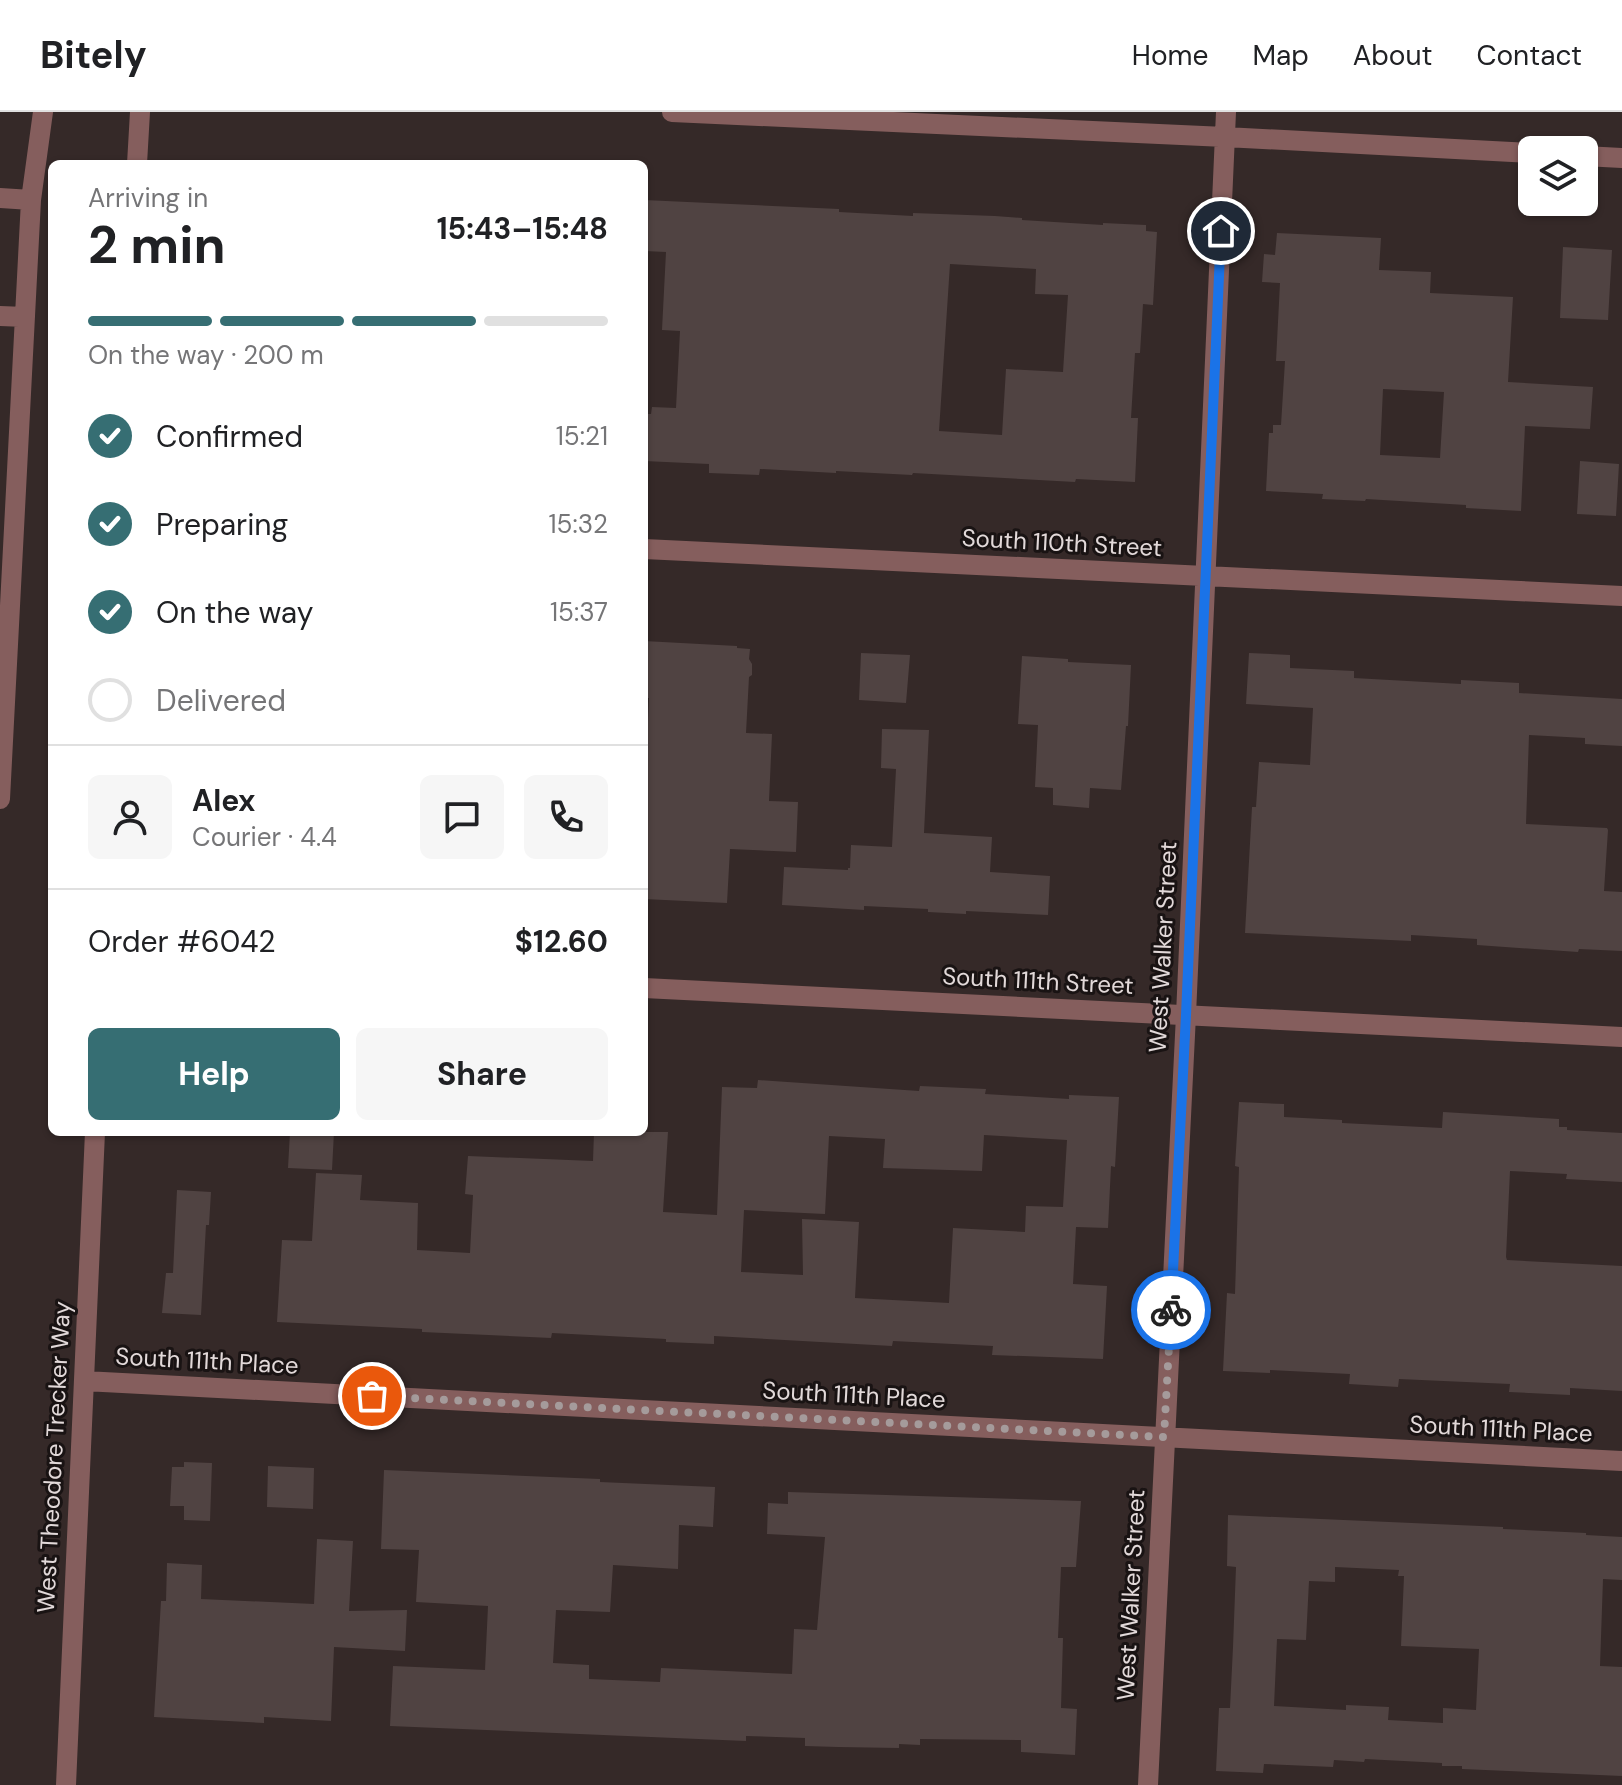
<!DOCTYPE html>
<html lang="en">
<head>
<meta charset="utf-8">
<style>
	body { margin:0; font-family:"DM Sans",sans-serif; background:#f6f6f6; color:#202124; height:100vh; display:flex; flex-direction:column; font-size:30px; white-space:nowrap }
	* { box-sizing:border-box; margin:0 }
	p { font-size:26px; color:#757577 }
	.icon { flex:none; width:44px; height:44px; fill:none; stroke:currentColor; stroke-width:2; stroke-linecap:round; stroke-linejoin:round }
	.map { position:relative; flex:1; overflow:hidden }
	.sheet { position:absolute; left:48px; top:48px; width:600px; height:976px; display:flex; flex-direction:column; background:#fff; border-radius:12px; box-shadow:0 2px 6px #0004 }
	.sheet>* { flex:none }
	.buttons { position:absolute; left:1518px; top:24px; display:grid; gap:16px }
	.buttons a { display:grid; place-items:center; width:80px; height:80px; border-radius:12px; background:#fff; box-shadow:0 2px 6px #0004; font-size:40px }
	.pin { position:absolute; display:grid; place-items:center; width:68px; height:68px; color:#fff; margin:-34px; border:4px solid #fff; border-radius:50%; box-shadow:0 2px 8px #0007 }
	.courier { position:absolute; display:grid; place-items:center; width:80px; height:80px; margin:-40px; border:6px solid #1a73e8; border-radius:50%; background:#fff; color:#222; box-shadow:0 2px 10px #0007 }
	.overview em { font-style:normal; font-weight:700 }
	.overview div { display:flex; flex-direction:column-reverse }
	.overview { display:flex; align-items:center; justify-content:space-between; height:136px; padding:0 40px }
	h1 { font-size:52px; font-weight:700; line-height:60px }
	.bar { display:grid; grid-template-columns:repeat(4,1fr); gap:12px 8px; align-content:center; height:96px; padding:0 40px }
	.bar i { height:10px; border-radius:6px; background:#e0e0e0 }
	.bar .active { background:#366e73 }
	.bar p { grid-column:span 4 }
	.line { display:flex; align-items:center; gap:20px; padding:0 40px; border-top:2px solid #e0e0e0 }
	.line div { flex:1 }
	.round { display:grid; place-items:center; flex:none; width:84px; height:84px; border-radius:12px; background:#f6f6f6 }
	ol { padding:0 40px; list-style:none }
	li { display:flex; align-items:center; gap:24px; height:88px }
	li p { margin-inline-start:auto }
	li .icon { padding:8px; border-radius:50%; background:#366e73; color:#fff; stroke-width:4 }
	li:last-child { color:#757577 }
	li i { width:44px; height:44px; border:4px solid #e0e0e0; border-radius:50% }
	.button { display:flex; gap:16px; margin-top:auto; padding:16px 40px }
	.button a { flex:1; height:92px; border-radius:12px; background:#366e73; color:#fff; font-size:32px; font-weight:700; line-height:92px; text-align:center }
	.button a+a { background:#f6f6f6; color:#202124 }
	header { display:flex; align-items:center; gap:48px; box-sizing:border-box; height:112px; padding:0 40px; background:#fff; border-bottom:2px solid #e0e0e0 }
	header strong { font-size:38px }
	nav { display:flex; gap:44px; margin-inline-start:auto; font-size:28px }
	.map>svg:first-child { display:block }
	.building { fill:#504342; fill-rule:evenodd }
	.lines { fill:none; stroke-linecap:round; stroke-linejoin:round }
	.minor { stroke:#855e5d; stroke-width:20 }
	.done { stroke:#a59b9b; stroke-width:8; stroke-dasharray:0 14.4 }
	.route { stroke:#1a73e8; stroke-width:10 }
	.labels { text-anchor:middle; stroke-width:6; stroke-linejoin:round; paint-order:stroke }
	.street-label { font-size:24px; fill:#e2d9d9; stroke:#191313 }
</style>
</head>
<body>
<header>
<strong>Bitely</strong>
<nav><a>Home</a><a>Map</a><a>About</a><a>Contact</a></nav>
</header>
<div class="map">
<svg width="1622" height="1673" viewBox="0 0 1622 1673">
	<rect width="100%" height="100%" fill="#352928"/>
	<path class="building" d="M644 88 839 97V100L913 104V101L995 104 1022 106V108L1103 113V111L1146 113V119L1157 120 1153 193 1143 192 1140 241H1135L1131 306H1138L1135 370 1076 367 1075 370 913 361 912 363 836 359V361L760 357 759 363 709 361V352L644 349V302H651L652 295 676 296 680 219 662 218 666 140 644 139ZM950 152 1036 157 1035 182 1068 183 1063 260 1006 257 1002 323 939 319Z
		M1277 121 1381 126 1379 158 1431 160 1430 181 1513 185 1508 270 1593 275 1590 317 1525 314 1521 399 1466 396V393L1366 387 1365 389 1322 387 1323 382 1266 379 1269 321H1273V313H1281L1285 249H1276L1280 171 1262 170 1264 142 1275 143ZM1383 277 1444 280 1440 346 1380 343Z
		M1563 135 1612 138 1608 208 1560 206Z
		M1580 349 1619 352 1616 404 1577 402Z
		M644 529 737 534V536L750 537 749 547 752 552V563L749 565 746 621 772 622 769 689 798 690 796 740 730 737 727 791 644 787V701L649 586H644Z
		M861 541 910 543 906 591 859 588Z
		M1249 541 1290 543V556L1354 559V566L1461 572V568L1519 571V581L1622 587V634L1585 632V626L1529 623 1526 712 1607 716 1608 718 1604 779 1622 780V839L1579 837 1578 840 1477 833V827L1411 823V829L1245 821 1252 695H1256L1259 650 1310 653 1313 596 1246 592Z
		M1022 544 1068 547V550L1131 553 1128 614H1126L1121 678 1090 676 1089 696 1053 693V676L1035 675 1038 613 1018 612Z
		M882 617 929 618 924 721 992 725 990 760 1050 764 1048 803 966 799V802L928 800V797L864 794V798L782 793 784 755 848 758V756H850L851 733 892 735 896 657 881 656Z
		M758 968 919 979 920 974 986 977 985 982 1069 987V983L1119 985 1115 1055 1111 1054 1108 1116 1076 1115 1073 1172 1107 1174 1103 1247 992 1243 993 1234 893 1229 892 1234 714 1224V1232L666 1230V1227L552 1221 551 1226 422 1220V1217L277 1210 282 1128 312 1129 316 1061 362 1063 360 1088 418 1091 417 1138 470 1141 473 1083 465 1082 468 1044 593 1049 594 1020H668L663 1100 717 1103 722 975 757 976ZM984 1023 1067 1028 1063 1095 1026 1094 1025 1120 953 1116 949 1191 855 1186 859 1110 802 1107 803 1163 741 1160 744 1098 825 1102 829 1024 885 1027 883 1056 982 1059Z
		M1239 990 1284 992V1005L1342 1008V1011L1442 1016 1443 1000 1559 1007V1015H1567V1018L1622 1021V1070L1566 1067 1567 1062 1510 1059 1506 1145 1507 1148 1622 1154V1279L1570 1276V1283L1509 1280 1510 1272 1399 1267 1398 1275 1349 1272 1350 1262 1270 1258V1261L1223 1259 1227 1181 1235 1182 1239 1055 1235 1054Z
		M290 1020H334L332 1058 288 1056Z
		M177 1078 211 1080 209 1113H206L201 1203 162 1201 166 1161H173Z
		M184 1350 212 1351 210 1409 184 1408V1394H170L172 1355H184Z
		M268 1354 314 1356 313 1397 267 1395Z
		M384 1358 600 1367V1370L715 1375 713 1415 679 1413 678 1457 613 1453 610 1500 556 1498 553 1551 589 1553V1567L660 1570 661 1556 792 1562 794 1517 817 1518 825 1425 767 1422 768 1391 788 1392V1380L1081 1389 1076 1455H1061L1058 1526H1063L1061 1596 1077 1597 1075 1643 1021 1640V1628L920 1627V1633L899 1632V1636L838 1635 805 1634V1626L746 1624V1629L390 1614 393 1554 485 1558 488 1494 416 1490 419 1438 381 1437Z
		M1228 1403 1503 1415V1417L1586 1421V1423L1622 1425V1468L1603 1467 1600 1554 1622 1555V1664L1462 1657V1654H1442V1651L1365 1647 1364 1650 1334 1648 1333 1655 1264 1652 1263 1661 1216 1659 1219 1596H1230L1233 1535 1236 1455 1227 1454ZM1335 1455 1399 1458 1398 1464H1404L1401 1534 1479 1537 1476 1598 1443 1596V1611L1388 1608 1389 1595 1346 1593V1598L1274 1594 1277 1527 1306 1528 1309 1469 1335 1470Z
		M317 1427 353 1429 349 1499 407 1498 405 1539 334 1535 331 1609 264 1605V1611L154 1605 161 1489H166L167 1451 202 1453 201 1487 314 1492Z"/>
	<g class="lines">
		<path class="minor" d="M672 0 1225 25 1532 41
			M1584 44 1622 46
			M137 52 140 0
			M0 86 31 88
			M0 204 25 205
			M644 437 1622 484
			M0 687 31 88 43 0
			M644 876 1622 925
			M84 1269 1622 1349
			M66 1673 95 1020
			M1148 1673 1186 903 1226 0"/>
	</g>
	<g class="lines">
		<path class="done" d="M372 1284 1164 1325 1171 1198"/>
		<path class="route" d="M1171 1198 1186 903 1221 119"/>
	</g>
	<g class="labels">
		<g class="street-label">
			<text transform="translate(1062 431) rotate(3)" y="8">South 110th Street</text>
			<text transform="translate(1163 835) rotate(-87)" y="8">West Walker Street</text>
			<text transform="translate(1038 869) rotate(3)" y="8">South 111th Street</text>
			<text transform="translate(207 1249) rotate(3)" y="8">South 111th Place</text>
			<text transform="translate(854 1283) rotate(3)" y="8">South 111th Place</text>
			<text transform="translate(1501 1317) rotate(3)" y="8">South 111th Place</text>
			<text transform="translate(54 1345) rotate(-87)" y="8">West Theodore Trecker Way</text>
			<text transform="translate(1131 1483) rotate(-87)" y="8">West Walker Street</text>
		</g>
	</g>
</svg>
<div class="buttons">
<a><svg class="icon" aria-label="layers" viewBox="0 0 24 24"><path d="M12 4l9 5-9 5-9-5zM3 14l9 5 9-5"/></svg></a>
</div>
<div class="pin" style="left:372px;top:1284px;background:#ea580c"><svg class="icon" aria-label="bag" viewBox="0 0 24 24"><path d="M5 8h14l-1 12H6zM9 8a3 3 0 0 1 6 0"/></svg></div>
<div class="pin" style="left:1221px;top:119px;background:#1f2937"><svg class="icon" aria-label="home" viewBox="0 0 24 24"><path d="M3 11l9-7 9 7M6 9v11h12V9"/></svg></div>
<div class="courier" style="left:1171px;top:1198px"><svg class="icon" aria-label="bike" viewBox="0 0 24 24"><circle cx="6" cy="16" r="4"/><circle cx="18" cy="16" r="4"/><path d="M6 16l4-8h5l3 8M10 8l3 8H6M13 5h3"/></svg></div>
<section class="sheet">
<div class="overview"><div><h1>2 min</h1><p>Arriving in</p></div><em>15:43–15:48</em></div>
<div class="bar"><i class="active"></i><i class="active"></i><i class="active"></i><i></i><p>On the way · 200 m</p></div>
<ol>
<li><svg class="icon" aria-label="check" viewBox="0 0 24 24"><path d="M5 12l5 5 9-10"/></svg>Confirmed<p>15:21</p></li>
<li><svg class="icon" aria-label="check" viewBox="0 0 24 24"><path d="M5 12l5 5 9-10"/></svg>Preparing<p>15:32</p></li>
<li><svg class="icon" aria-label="check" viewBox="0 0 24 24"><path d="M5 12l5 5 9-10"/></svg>On the way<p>15:37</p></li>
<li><i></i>Delivered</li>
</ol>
<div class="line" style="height:144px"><a class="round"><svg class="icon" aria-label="person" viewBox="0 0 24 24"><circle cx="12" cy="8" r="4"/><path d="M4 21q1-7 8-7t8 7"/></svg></a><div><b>Alex</b><p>Courier · 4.4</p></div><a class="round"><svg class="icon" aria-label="chat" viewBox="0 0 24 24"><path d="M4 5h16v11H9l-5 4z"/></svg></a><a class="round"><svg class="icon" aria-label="phone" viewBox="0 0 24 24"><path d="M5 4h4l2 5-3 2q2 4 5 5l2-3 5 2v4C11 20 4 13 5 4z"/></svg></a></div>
<div class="line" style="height:104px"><div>Order #6042</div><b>$12.60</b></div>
<div class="button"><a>Help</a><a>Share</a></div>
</section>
</div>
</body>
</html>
